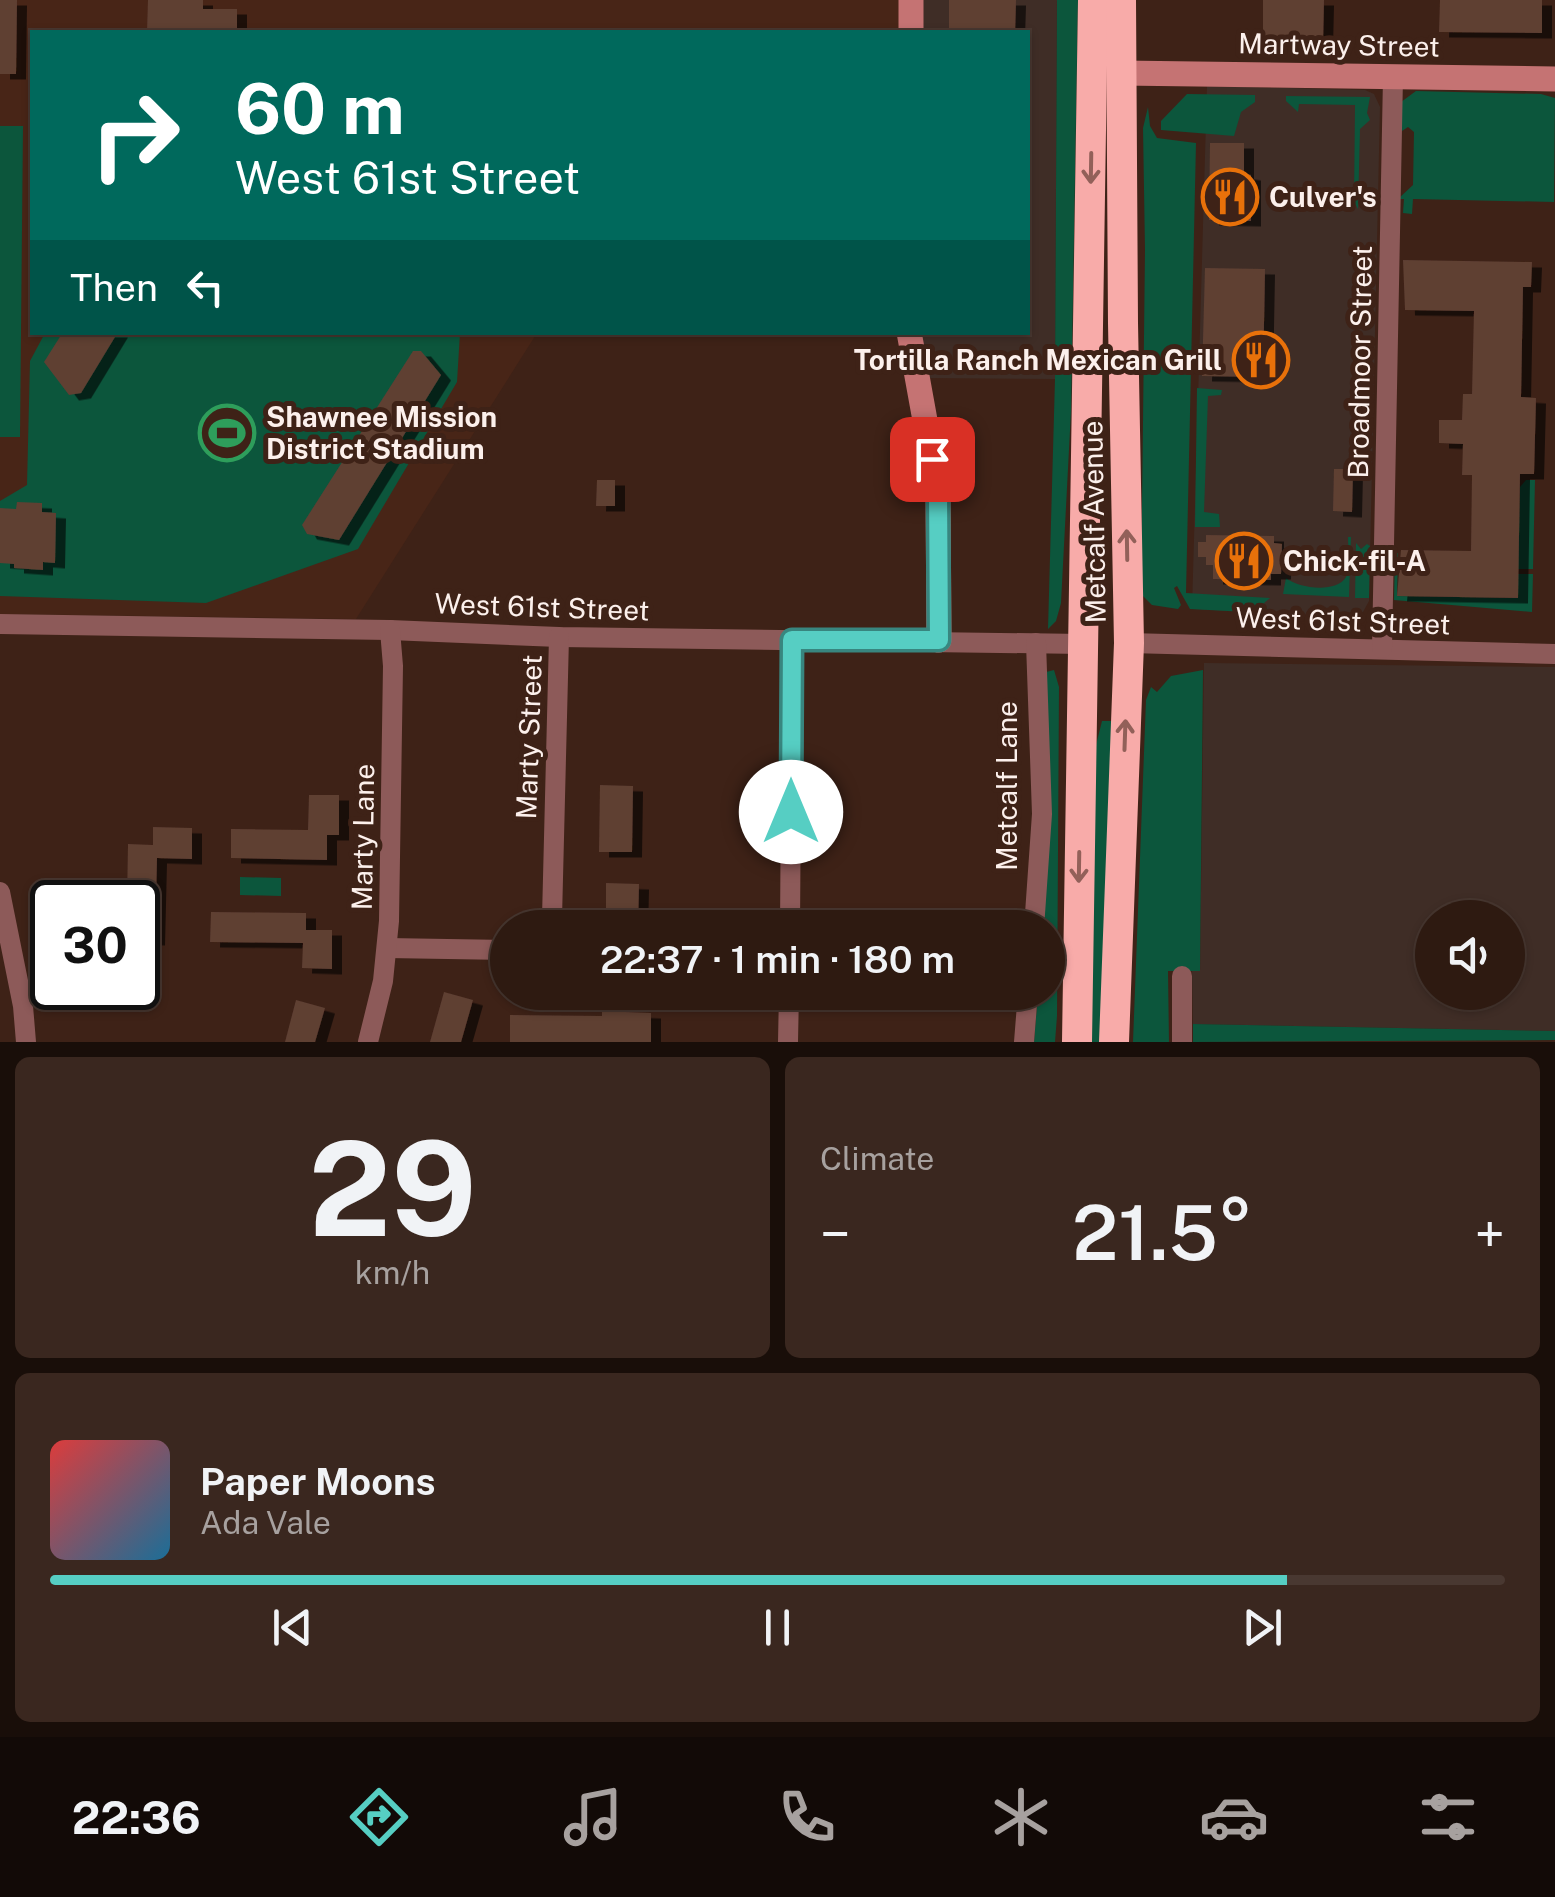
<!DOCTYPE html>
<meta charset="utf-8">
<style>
:root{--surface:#2e1a11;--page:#3a271f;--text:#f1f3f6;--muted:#a7a19f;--line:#493831;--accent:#56cec3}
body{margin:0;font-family:"Public Sans",sans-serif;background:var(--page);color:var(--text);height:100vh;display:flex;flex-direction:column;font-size:38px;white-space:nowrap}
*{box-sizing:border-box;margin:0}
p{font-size:32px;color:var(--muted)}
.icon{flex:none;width:55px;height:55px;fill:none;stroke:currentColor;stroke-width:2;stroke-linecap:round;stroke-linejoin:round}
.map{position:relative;height:1042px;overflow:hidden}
.sheet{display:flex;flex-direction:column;gap:15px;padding:15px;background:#190e09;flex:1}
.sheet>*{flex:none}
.banner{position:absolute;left:30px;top:30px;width:1000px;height:305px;border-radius:0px;box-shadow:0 2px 8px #0004,0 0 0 2px var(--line);background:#00695c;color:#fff;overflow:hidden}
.tools{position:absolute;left:1415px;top:900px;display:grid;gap:20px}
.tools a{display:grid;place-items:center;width:110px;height:110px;border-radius:50%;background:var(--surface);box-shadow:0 2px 8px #0004,0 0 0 2px var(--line);font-size:50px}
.speed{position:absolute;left:30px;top:880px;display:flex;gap:20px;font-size:50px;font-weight:700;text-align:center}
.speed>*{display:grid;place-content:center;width:130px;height:130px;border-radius:50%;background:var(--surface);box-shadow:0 2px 8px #0004,0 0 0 2px var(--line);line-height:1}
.speed .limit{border:5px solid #111;border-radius:15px;background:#fff;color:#111}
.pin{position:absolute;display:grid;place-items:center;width:85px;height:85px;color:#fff;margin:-42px;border-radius:20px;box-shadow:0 5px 15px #0006}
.me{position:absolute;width:110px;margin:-55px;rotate:0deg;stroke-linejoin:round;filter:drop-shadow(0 0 8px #0008)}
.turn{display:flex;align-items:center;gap:35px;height:210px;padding:0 40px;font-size:45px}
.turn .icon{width:130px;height:130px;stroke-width:2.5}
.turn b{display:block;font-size:70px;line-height:85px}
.then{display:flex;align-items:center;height:95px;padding:0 40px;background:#0003;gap:20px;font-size:38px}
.big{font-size:75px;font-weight:600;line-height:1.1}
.sheet .tile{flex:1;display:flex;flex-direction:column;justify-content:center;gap:15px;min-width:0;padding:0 35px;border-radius:15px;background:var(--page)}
.sheet .dial{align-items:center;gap:0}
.dial b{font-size:130px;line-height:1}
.song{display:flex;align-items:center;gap:30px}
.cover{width:120px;height:120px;border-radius:15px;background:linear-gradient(135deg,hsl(0 70% 55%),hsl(200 70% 35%))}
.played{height:10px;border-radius:5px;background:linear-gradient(90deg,var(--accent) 85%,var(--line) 85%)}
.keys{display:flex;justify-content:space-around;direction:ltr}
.heat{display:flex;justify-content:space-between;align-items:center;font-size:55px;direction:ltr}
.sheet .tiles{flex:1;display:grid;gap:15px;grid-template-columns:1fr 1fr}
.tile:last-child{grid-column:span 2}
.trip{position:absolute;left:490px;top:910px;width:575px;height:100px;border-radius:50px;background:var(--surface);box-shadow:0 2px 8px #0004,0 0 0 2px var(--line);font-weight:600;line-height:100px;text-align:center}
.menu{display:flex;height:160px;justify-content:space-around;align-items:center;background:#120a07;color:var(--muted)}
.menu .icon{width:70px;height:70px}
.menu .on{color:var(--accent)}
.menu b{font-size:45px;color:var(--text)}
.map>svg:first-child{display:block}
.commercial{fill:#3f2d26;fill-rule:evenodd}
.built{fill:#482517}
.green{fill:#0c563c}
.building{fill:#5e3f33;filter:url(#shadow)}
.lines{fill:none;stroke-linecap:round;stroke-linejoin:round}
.street{stroke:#8d5a59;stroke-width:20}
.secondary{stroke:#c57373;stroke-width:25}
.highway{stroke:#f8aba9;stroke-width:30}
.oneway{stroke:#926059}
.route-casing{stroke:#38867f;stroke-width:25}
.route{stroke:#56cec3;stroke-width:18}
.labels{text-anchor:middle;stroke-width:10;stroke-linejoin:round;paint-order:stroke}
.street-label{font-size:28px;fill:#fcf0ec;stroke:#3e2217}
.poi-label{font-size:28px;font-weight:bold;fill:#fcf0ec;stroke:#3e2217;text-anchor:start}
</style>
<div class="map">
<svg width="1555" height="1042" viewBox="0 0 1555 1042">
<defs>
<filter id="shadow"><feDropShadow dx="10" dy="5.5" stdDeviation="0" flood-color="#0009"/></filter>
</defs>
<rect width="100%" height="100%" fill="#3e2217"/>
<!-- commercial -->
<g class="commercial">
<polygon points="918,0 1057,0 1055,379 924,378 916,333 1028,332 1028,32 918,32"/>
<polygon points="1207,86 1365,90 1374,94 1380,107 1369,601 1363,612 1353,617 1192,609"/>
<path d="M 1204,663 L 1555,667 L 1555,1031 L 1193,1024 L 1192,971 L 1200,970 ZM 1432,918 L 1508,918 L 1508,992 L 1432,992 Z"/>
</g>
<!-- built -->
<polygon class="built" points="0,0 900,0 900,32 32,32 32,332 537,333 356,619 0,614"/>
<!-- green -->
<g class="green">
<polygon points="1057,0 1078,0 1071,411 1061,603 1056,621 1048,629 1055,379"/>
<polygon points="1416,91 1541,94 1555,98 1554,202 1413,199 1412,214 1403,213 1404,199 1398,199 1413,185 1414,132 1408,127 1402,131 1401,102"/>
<polygon points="1187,94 1255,95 1255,102 1241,112 1234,136 1161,130 1161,121"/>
<polygon points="1286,96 1370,97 1367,113 1370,120 1360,129 1358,209 1354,202 1355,105 1299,104 1298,112 1286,101"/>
<polygon points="1148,107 1150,126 1157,138 1196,143 1186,593 1270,598 1264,603 1268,610 1265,613 1190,609 1177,586 1174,588 1181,605 1178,609 1152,605 1141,594 1145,250 1143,128"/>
<polygon points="0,126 23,126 20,437 0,437"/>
<polygon points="45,333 460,333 457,382 358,549 206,603 0,596 0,501 27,485 30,361"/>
<polygon points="1197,388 1222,390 1221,395 1208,396 1204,512 1219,514 1220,527 1195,527"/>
<polygon points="1526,480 1535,480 1533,569 1518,569 1520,487"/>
<path d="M 1348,537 L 1351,537 L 1349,597 L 1283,594 L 1286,578 C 1298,588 1336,594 1346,577 C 1351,567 1348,548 1348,537 Z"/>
<polygon points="1356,543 1361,549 1367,544 1370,546 1369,598 1355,598"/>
<polygon points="1395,553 1398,553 1397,596 1517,598 1518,574 1533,574 1532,612 1394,600"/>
<polygon points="1054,670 1059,687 1057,1016 1055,1042 1034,1042 1038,993 1048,992 1048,928 1043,927 1046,672"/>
<polygon points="1203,670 1200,971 1168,971 1169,1042 1133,1042 1146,700 1151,687 1157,692 1171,676"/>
<polygon points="1102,721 1112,721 1102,1042 1089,1042 1095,749"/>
<polygon points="240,877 281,878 281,896 240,895"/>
<polygon points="1193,1024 1555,1031 1555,1040 1193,1042"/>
</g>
<!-- building -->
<g class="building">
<polygon points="0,0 17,0 16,74 0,74"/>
<polygon points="148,0 203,0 203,9 237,9 237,32 147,32"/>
<polygon points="949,0 1016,0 1015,32 949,32"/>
<polygon points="1263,0 1324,0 1323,43 1263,42"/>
<polygon points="1440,0 1542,0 1542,33 1439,32"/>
<polygon points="1210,143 1244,143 1244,174 1251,175 1251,221 1209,220"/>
<polygon points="1403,260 1532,262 1531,287 1523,287 1521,397 1536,398 1534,474 1520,474 1518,598 1397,596 1401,550 1471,551 1472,475 1462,475 1463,444 1439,443 1439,420 1462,420 1463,394 1472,394 1474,311 1405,310"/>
<polygon points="1205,268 1265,269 1263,377 1202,376"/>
<polygon points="63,332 118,332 81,393 69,395 44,362"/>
<polygon points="413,351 421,351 441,375 339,540 307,534 302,525"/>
<polygon points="1334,469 1353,469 1352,512 1333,511"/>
<polygon points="597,480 615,480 615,506 596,506"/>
<polygon points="17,502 42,503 42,512 56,513 55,563 43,562 43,570 14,568 14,564 0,563 0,508 16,509"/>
<polygon points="1206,535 1274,536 1274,543 1282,544 1281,574 1271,574 1271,580 1213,579 1213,565 1206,565 1206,557 1198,557 1198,542 1206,542"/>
<polygon points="600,785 633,786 632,852 599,852"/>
<polygon points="309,795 339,795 339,835 327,835 327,860 231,858 231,829 308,830"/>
<polygon points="153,827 192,828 192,859 157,858 155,940 138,939 138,902 127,902 128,844 153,845"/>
<polygon points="606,883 639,884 638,928 606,928"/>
<polygon points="211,912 306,913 306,930 332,930 332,969 302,968 303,943 210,942"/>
<polygon points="444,992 473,1000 461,1042 430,1042"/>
<polygon points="296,1000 325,1008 315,1042 285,1042"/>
<polygon points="602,1011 651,1013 651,1042 510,1042 510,1015 602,1016"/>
</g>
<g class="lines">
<!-- street -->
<g class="street">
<polyline points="0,624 390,630 559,637 1083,644"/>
<polyline points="1129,643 1555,654"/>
<polyline points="1382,648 1393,77"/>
<polyline points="0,892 23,1006 26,1042"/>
<polyline points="548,928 552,918 559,637"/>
<polyline points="790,928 792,640"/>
<polyline points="1034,928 1042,814 1036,643"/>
<polyline points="387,948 508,950"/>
<polyline points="368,1042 383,981 389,921 393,666 390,630"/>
<polyline points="788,1042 789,992"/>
<polyline points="1024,1042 1028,992"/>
<polyline points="1182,1042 1182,976"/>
</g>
<!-- secondary -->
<g class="secondary">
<polyline points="911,32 911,0"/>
<polyline points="1121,73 1555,79"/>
<polyline points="909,332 938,492 939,640"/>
</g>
<!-- highway -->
<g class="highway">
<polyline points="1077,1042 1093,0"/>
<polyline points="1114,1042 1129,643 1123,323 1121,0"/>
</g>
</g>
<!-- one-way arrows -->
<defs><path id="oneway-shaft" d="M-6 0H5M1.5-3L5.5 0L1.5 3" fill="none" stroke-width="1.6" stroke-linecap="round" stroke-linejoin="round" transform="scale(2.5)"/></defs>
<g class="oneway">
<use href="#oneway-shaft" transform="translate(1091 168) rotate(91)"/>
<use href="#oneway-shaft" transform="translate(1127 545) rotate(-91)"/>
<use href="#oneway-shaft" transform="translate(1125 735) rotate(-88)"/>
<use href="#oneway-shaft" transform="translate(1079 867) rotate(91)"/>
</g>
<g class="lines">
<!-- route casing -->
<g class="route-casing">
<polyline id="route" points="791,812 792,640 939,640 938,492 932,459"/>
</g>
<!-- route -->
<use href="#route" class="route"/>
</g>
<!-- icons -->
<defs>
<g id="restaurant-ring" transform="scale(2.875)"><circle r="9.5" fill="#3e2217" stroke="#e8710a" stroke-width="1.5"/><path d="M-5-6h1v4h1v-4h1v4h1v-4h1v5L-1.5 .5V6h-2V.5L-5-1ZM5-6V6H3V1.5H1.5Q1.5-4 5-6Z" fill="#e8710a"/></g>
<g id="stadium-ring" transform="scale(2.875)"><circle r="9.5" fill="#3e2217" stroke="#2e9e5b" stroke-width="1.5"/><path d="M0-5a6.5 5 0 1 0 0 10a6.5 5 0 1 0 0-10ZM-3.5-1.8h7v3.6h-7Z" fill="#2e9e5b"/></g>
</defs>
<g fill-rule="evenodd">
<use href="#restaurant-ring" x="1230" y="197"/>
<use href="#restaurant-ring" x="1261" y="360"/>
<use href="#stadium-ring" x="227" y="433"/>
<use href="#restaurant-ring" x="1244" y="561"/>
</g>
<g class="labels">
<!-- street labels -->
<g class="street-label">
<text transform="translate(1339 45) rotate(1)" y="10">Martway Street</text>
<text transform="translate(1360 362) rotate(-89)" y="10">Broadmoor Street</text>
<text transform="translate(1094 522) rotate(-91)" y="10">Metcalf Avenue</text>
<text transform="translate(542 607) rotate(2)" y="10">West 61st Street</text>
<text transform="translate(1343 621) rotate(2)" y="10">West 61st Street</text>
<text transform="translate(529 737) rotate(-88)" y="10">Marty Street</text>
<text transform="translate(1007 786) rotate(-90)" y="10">Metcalf Lane</text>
<text transform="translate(363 837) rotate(-89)" y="10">Marty Lane</text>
</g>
<!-- poi labels -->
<g class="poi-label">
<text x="1269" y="207">Culver's</text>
<text x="1222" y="370" text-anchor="end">Tortilla Ranch Mexican Grill</text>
<text x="266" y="427">Shawnee Mission<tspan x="266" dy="32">District Stadium</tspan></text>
<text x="1283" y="571">Chick-fil-A</text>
</g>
</g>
</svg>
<div class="tools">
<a><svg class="icon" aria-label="sound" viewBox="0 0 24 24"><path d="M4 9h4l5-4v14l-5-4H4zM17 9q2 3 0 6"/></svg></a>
</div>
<div class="speed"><div class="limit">30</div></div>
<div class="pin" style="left:932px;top:459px;background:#d93025"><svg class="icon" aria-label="arrive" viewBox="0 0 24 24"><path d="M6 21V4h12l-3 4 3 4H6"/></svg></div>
<svg class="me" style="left:791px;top:812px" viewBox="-20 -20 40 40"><circle r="19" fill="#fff"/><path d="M0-13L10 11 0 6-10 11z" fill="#56cec3"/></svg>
<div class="trip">22:37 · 1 min · 180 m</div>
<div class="banner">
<div class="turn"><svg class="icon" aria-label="right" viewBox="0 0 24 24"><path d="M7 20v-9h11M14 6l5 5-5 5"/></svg><div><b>60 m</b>West 61st Street</div></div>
<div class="then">Then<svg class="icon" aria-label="left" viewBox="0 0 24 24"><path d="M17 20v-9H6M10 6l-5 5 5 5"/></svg></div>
</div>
</div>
<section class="sheet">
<div class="tiles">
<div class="tile dial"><b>29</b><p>km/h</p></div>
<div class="tile"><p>Climate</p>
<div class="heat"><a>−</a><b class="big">21.5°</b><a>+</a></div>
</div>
<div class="tile">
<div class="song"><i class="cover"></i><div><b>Paper Moons</b><p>Ada Vale</p></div></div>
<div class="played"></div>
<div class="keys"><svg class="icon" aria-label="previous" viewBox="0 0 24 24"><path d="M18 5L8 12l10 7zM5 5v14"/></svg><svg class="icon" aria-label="pause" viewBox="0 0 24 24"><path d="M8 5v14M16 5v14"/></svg><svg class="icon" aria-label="next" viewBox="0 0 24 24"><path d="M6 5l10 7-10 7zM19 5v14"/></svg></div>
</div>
</div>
</section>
<nav class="menu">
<b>22:36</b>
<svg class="icon on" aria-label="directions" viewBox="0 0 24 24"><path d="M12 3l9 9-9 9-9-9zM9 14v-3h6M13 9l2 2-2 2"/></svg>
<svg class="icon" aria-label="music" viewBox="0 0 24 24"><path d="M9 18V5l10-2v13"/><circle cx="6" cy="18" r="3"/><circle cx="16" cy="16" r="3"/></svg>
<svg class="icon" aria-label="phone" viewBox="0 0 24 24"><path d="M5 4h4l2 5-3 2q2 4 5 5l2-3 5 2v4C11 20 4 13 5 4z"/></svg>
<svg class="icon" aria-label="climate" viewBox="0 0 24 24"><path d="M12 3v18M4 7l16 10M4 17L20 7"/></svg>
<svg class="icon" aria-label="car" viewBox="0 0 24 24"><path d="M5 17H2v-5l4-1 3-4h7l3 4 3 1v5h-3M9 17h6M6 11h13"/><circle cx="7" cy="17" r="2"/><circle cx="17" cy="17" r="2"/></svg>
<svg class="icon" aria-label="filters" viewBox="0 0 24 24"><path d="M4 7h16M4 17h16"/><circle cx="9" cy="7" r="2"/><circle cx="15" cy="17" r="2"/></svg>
</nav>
